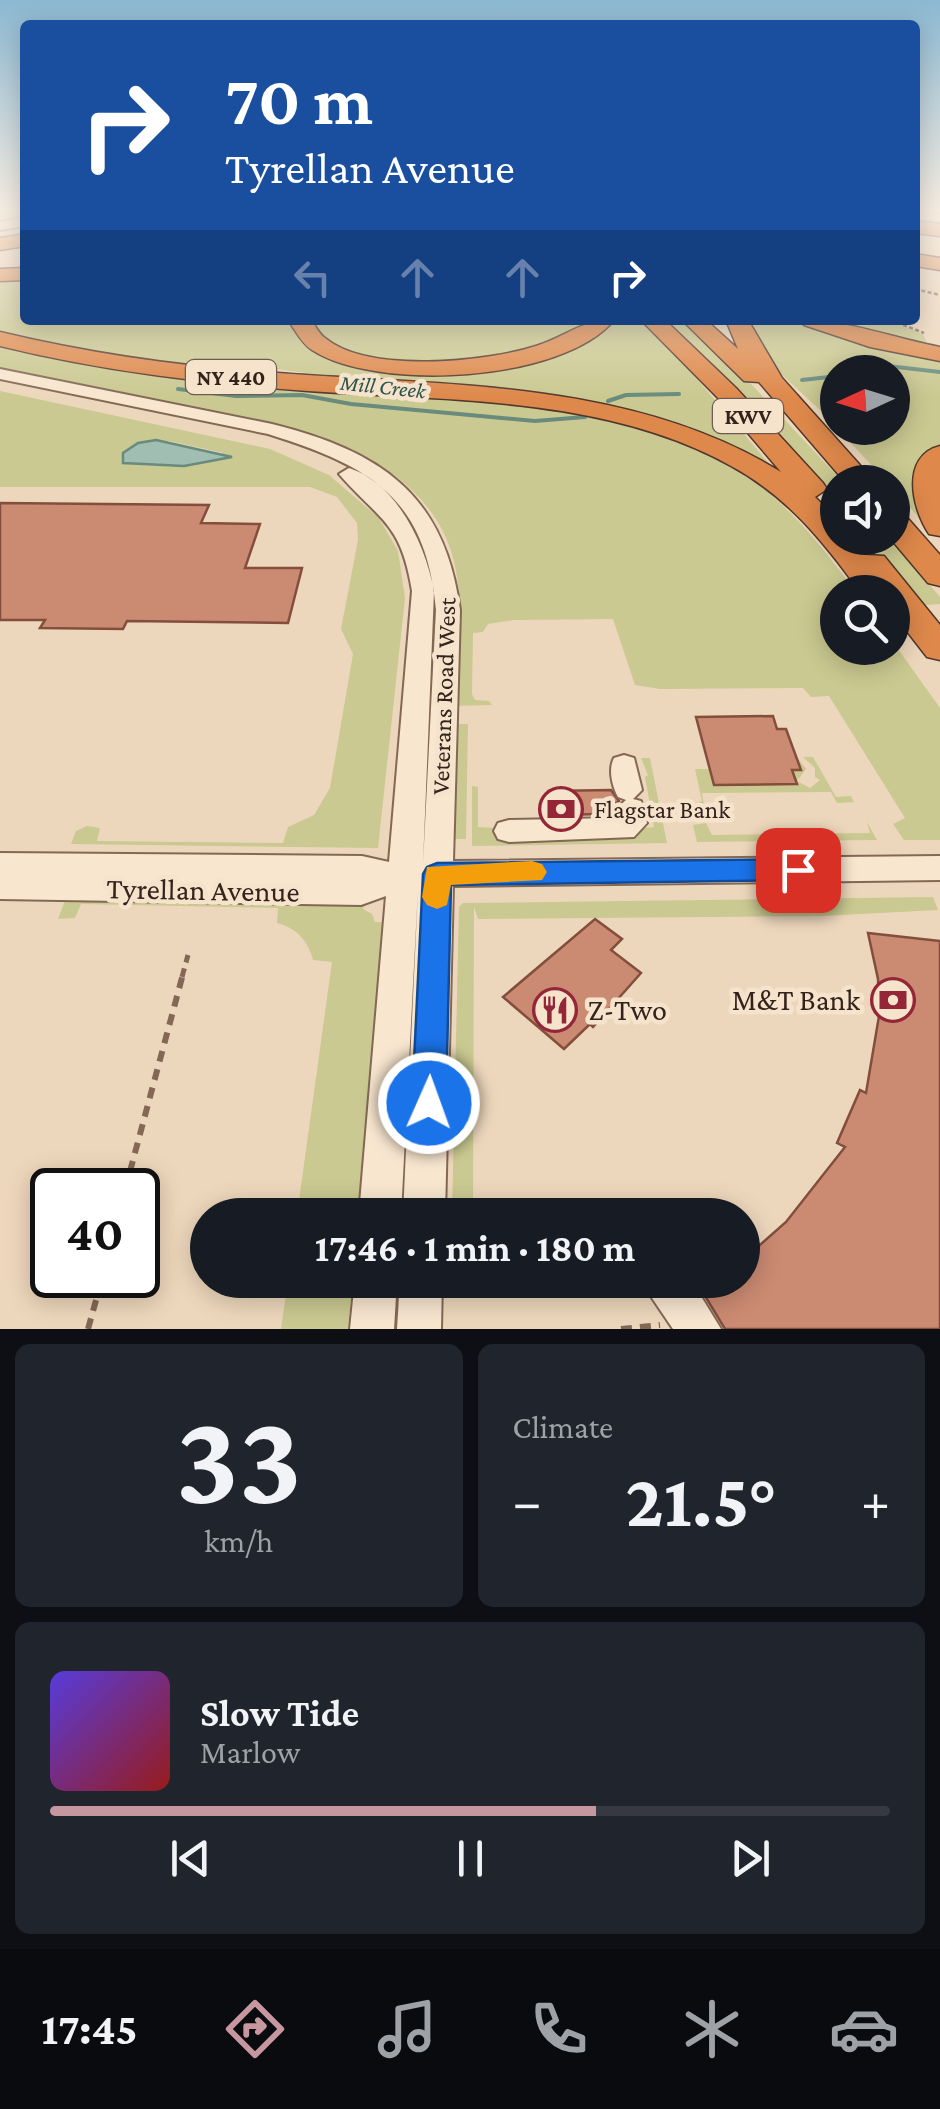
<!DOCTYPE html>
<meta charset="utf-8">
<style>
:root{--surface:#171b24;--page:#20242c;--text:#f1f3f6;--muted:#9ea1a6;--line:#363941;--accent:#c797a0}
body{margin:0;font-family:"Crimson Pro",serif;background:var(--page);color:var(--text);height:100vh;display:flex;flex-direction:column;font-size:38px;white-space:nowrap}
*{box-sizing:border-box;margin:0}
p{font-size:32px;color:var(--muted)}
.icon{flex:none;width:55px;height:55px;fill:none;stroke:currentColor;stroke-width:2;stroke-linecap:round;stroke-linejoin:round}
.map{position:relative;height:1329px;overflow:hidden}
.details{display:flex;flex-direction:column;gap:15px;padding:15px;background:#0d0f14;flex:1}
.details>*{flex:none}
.top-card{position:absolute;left:20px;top:20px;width:900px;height:305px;border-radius:10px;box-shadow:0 5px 25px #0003;background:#1a4fa0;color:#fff;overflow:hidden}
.needle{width:65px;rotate:266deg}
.fabs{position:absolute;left:820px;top:355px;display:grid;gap:20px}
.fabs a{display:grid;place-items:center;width:90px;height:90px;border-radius:50%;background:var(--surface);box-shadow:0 5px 25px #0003;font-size:50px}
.speed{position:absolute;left:30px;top:1168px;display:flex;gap:20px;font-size:50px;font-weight:700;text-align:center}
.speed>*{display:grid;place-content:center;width:130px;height:130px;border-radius:50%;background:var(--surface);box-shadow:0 5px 25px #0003;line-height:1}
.speed .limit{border:5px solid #111;border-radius:15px;background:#fff;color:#111}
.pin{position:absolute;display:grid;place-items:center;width:85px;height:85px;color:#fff;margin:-42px;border-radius:20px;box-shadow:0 5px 15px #0006}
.me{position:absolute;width:110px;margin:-55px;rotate:2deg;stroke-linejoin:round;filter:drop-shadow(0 0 8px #0008)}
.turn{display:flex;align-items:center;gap:35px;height:210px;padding:0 40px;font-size:45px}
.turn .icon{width:130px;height:130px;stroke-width:2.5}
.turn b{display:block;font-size:70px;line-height:85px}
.lanes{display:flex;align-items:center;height:95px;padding:0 40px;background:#0003;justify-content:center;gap:50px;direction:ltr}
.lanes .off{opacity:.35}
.big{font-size:75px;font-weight:700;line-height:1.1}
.details .widget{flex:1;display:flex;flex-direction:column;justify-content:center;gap:15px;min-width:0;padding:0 35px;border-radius:15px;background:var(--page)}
.details .dial{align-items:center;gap:0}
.dial b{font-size:130px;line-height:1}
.song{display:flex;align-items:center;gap:30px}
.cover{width:120px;height:120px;border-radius:15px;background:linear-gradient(135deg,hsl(250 70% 55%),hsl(0 70% 35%))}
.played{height:10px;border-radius:5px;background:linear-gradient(90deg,var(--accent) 65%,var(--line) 65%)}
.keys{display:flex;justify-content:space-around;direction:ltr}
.heat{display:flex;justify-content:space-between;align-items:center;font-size:55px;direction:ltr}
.details .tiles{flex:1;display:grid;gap:15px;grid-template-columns:1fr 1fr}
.widget:last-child{grid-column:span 2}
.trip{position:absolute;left:190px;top:1198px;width:570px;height:100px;border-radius:50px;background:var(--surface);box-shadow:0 5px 25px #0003;font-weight:700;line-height:100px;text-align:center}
.dock{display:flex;height:160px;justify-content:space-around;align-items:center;background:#090b0e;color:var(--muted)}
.dock .icon{width:70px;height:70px}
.dock .selected{color:var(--accent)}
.dock b{font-size:45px;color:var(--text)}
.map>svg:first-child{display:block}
.green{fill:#cac991;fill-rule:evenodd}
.water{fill:#a0beb1;stroke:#688b7d;stroke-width:2.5}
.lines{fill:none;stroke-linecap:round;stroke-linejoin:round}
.stream{stroke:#688b7d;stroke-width:4}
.building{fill:#cb8a72;stroke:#834e3c;stroke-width:2.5}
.minor-casing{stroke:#846856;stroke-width:4}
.highway-casing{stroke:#51372b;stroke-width:3}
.path-far2{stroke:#846856;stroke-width:2.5;stroke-dasharray:4 2.5;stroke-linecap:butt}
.path-far1{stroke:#846856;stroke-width:5;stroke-dasharray:9 6;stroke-linecap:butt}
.path{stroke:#846856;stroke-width:6;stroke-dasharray:11 8;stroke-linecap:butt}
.minor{fill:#f8e6cf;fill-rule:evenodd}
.highway{fill:#de884b;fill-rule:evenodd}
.route{fill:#1a73e8;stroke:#114b97;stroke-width:2.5}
.slow{fill:#f59e0b}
.labels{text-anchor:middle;stroke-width:9;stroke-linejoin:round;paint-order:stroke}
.shield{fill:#f5e3cc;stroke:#6d5d50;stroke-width:2.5}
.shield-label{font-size:22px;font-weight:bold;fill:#33231b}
.far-water-label{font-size:22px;font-style:italic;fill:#2a534b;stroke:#f5e3cc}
.street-label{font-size:25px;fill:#33231b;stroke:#f5e3cc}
.poi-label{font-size:25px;fill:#33231b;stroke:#f5e3cc;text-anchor:start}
.near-street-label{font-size:30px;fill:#33231b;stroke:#f5e3cc}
.near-poi-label{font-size:30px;fill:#33231b;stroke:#f5e3cc;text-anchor:end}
</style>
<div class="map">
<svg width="940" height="1329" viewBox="0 0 940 1329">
<rect width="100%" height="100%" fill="#edd7bc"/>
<!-- green -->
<g class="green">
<polygon points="25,278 25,320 295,320 324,350 457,370 607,325 610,320 639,320 692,373 776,472 677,426 234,363 222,369 98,355 0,332 0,279"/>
<path d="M 308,320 L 595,320 C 550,362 379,380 328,343 C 320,338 314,327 308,320 Z"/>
<polygon points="660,320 685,320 740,372 843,482 838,482 837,511 781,444"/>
<path d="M 756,320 L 807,320 L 846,335 L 940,356 L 940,444 L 911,477 L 918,481 L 926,526 L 893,488 L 892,482 L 887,482 L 823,413 L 777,370 L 751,328 ZM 838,372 L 892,372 L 892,428 L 838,428 Z"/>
<polygon points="819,320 889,320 923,334 928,345 838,328"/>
<path d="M 0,342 L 60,357 C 171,368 282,379 392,390 C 499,401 612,405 710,453 C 773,485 815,537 856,592 L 838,592 L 838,648 L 892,648 L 893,642 L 940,708 L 940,840 L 904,840 L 893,824 L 905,818 L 829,696 L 811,697 L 803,688 L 660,689 L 635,685 L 613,619 L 514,620 L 488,624 L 483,632 L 473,633 L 472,694 L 475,700 L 489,701 L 492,705 L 455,706 C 458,653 468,591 447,540 C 404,440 271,426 179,407 C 119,395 60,382 0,370 Z"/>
<path d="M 0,391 L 270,449 L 329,475 L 379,518 L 398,551 L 405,598 L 378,848 L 71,844 L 76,831 L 87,826 L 100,828 L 97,841 L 283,843 L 288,827 L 314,815 L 330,788 L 353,654 L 341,629 L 358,540 L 357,523 L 337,497 L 310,487 L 0,487 ZM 169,441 L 224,453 L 184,466 L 131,465 L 138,443 Z"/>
<polygon points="860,538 890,538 940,597 940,604 917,606"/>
<polygon points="455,724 468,724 466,839 452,839"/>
<polygon points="797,757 806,769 797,781 810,788 820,780 815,777 815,768 803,757 813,757 836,797 851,796 854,802 837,803 831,792 710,793 702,793 704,805 689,804 702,801 695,769 710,769 715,785 796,784 792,770 801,769"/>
<polygon points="641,758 650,758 667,843 472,846 472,786 478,787 478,827 495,828 496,837 634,835 643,828 654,827 645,777 648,775"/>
<polygon points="867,822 877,840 697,842 693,825 706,823 712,835 870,833"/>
<polygon points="933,897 938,910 822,916 478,919 474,907 473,1215 452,1215 459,907 463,903"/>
<path d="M 66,898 L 335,901 L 365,904 L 363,909 L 372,914 L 375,922 L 383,922 L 359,1215 L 297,1215 L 332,962 L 313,960 C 308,941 297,928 277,923 L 278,908 L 81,904 L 75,918 L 58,919 Z"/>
<polygon points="288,1280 353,1280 348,1329 281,1329"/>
</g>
<!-- water -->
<polygon class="water" points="156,440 232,457 184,466 123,463 123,453 138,443"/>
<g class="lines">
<!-- stream -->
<g class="stream">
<polyline points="855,372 888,366 940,372"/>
<polyline points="802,380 838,376"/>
<polyline points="178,389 236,396 302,395 351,404 535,421 585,417"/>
<polyline points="608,401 626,395 679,394"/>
</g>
</g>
<!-- building -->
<g class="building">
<polygon points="0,503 209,505 201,523 260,524 245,568 302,568 288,623 127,621 123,629 40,628 45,620 0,620"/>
<polygon points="773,716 777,729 786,729 801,770 792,770 797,784 714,785 696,717"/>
<polygon points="549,791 611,790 619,801 607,809 608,814 552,815"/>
<polygon points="595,919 622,939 611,950 641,973 593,1027 590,1024 564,1049 503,997"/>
<polygon points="868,933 940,941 940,1329 725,1329 699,1286 707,1280 742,1280 742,1255 752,1252 786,1222 845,1147 837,1143 860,1090 866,1093 879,1016 878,979"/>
</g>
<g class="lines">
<!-- minor casing -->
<g class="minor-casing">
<g id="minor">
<polygon points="915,213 940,214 940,222 915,219"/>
<polygon points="25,218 25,226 0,230 0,222"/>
<path d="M 0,369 L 272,424 C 380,451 445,494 460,610 L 453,861 L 940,856 L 940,880 L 453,886 L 445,1215 L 403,1215 L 418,889 L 401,1215 L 359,1215 L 386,896 L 361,905 L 0,899 L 0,853 L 362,856 L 389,862 L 412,591 C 401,522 380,521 339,474 L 349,468 C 397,483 426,546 434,591 L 423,864 L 436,610 C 426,497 370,466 268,434 L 0,379 Z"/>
<path d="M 624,755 L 634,758 L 642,790 L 633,799 L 641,801 L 647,823 L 634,837 L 509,842 L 498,839 L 494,831 L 498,823 L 509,820 L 617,818 L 616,809 L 626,800 L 618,797 C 612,786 608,769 614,758 Z"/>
<polygon points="355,1280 397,1280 394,1329 350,1329"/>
<polygon points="400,1280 442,1280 441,1329 397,1329"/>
<polygon points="647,1280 691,1280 721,1329 673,1329 652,1298"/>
</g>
</g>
<!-- highway casing -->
<g class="highway-casing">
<g id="highway">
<polygon points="915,221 940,224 940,236 915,233"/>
<polygon points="25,234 25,246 0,250 0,238"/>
<polygon points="915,254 940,258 940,270 915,266"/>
<polygon points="25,268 25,280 0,281 0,269"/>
<path d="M 288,320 L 311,320 C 315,325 319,334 325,338 C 368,374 486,362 536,346 C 567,336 581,320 614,320 C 563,382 377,392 312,350 C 302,344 295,330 288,320 Z"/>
<path d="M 641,320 L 665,320 L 736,388 L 823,483 L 827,489 L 815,497 L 838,520 L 838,538 L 852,538 L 866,555 L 884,556 L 940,625 L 940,660 L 927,657 L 892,612 L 892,592 L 860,592 C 824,542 787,496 731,466 C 606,396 447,401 308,391 C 203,383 102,371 0,346 L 0,332 C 92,354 184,367 278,373 C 447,386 632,380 781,472 L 718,398 Z"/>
<polygon points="682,320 706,320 738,349 726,320 748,320 782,378 875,482 845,482 759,382 744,381"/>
<path d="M 801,320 C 848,320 893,338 940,347 L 940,361 L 870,347 L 804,325 Z"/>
<path d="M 940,446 L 940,536 L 929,534 C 912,509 900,456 940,446 Z"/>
<polygon points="892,511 903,513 940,555 940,586 928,583 890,538"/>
</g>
</g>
<!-- path-far2 -->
<g class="path-far2">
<polyline points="915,289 940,295"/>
<polyline points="891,320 924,333"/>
</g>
<!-- path-far1 -->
<polyline class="path-far1" points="182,977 188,955"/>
<!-- path -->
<g class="path">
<polyline points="125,1190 183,974"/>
<polyline points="88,1329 103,1275"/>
<polyline points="621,1329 660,1325"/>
</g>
<!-- minor -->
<use href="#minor" class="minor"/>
<!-- highway -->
<use href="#highway" class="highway"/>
</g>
<!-- sky -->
<linearGradient id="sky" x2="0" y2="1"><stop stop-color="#8bb8d2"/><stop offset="0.53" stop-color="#f7ede1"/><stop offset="1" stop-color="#f7ede1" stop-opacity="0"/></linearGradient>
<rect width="940" height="399" fill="url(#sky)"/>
<!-- route -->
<polygon class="route" points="798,859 808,862 812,870 808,877 798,880 451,885 446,1103 441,1115 429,1120 417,1115 412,1103 423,874 427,867 437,863"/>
<!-- slow -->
<polygon class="slow" points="532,861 542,864 547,872 542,880 451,885 447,905 437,909 427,905 422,897 427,867"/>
<!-- icons -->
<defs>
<g id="bank-ring" transform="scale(2.25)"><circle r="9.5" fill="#f5e3cc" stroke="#932737" stroke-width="1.5"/><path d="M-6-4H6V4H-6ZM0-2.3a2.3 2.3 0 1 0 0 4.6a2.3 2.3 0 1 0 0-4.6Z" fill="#932737"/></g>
<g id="restaurant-ring" transform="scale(2.25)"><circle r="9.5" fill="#f5e3cc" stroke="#932737" stroke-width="1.5"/><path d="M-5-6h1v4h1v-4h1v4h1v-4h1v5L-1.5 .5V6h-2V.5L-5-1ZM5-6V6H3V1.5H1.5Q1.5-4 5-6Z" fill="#932737"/></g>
</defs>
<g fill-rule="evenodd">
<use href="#bank-ring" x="561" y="809"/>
<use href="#bank-ring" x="893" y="1000"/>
<use href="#restaurant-ring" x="555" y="1010"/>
</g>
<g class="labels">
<!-- shield labels -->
<g class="shield">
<rect x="186" y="360" width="90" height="34" rx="8"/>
<rect x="713" y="399" width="70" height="34" rx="8"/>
</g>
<g class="shield-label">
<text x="231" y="385">NY 440</text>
<text x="748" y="424">KWV</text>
</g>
<!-- far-water labels -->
<g class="far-water-label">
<text transform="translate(383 386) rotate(6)" y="8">Mill Creek</text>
</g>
<!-- street labels -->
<g class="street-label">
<text transform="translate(443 696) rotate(-88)" y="9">Veterans Road West</text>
</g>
<!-- poi labels -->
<g class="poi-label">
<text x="594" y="818">Flagstar Bank</text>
</g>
<!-- near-street labels -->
<g class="near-street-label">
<text transform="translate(203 890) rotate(1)" y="10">Tyrellan Avenue</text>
</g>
<!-- near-poi labels -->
<g class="near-poi-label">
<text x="860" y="1010">M&amp;T Bank</text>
<text x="588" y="1020" text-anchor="start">Z-Two</text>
</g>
</g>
</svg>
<div class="fabs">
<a><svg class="needle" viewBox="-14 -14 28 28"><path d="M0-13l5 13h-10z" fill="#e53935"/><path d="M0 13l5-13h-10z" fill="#9ea1a6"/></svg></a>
<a><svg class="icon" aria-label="sound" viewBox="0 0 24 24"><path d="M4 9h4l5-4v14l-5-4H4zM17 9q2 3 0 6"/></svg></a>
<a><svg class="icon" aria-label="search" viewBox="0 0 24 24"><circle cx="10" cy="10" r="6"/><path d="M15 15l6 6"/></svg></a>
</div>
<div class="speed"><div class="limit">40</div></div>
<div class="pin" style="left:798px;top:870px;background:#d93025"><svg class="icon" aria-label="arrive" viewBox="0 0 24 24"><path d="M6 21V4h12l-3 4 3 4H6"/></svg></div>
<svg class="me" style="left:429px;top:1103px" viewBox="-20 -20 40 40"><circle r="17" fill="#1a73e8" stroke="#fff" stroke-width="3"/><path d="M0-11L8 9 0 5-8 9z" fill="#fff"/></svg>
<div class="trip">17:46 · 1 min · 180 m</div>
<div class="top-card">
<div class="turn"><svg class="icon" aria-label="right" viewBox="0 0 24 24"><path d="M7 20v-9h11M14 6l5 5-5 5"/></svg><div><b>70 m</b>Tyrellan Avenue</div></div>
<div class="lanes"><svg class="icon off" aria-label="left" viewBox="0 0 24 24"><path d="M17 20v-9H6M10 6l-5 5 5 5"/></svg><svg class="icon off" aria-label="ahead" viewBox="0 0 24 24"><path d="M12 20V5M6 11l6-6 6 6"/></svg><svg class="icon off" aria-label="ahead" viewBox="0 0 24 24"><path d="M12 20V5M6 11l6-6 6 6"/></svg><svg class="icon" aria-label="right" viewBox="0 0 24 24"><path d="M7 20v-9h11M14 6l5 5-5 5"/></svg></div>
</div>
</div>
<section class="details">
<div class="tiles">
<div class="widget dial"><b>33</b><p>km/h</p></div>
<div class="widget"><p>Climate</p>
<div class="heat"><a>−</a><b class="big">21.5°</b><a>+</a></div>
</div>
<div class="widget">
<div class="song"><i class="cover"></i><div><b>Slow Tide</b><p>Marlow</p></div></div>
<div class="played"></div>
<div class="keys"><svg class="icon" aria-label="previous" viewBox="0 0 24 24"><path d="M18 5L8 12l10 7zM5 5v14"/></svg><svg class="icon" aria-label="pause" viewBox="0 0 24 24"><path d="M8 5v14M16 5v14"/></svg><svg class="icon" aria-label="next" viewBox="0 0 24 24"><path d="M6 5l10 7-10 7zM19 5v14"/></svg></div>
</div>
</div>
</section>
<nav class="dock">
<b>17:45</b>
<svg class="icon selected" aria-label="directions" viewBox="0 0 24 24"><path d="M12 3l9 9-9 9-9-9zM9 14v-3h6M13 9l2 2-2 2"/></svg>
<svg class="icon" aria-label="music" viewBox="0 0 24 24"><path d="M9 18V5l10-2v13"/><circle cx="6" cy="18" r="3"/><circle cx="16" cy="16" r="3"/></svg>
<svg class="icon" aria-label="phone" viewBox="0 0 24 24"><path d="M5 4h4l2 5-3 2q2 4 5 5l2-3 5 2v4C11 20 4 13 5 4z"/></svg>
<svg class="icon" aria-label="climate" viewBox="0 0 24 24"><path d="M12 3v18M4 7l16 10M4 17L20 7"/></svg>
<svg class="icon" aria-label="car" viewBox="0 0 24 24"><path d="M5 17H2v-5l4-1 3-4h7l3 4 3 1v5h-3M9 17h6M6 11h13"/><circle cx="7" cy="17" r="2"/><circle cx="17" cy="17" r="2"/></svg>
</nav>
